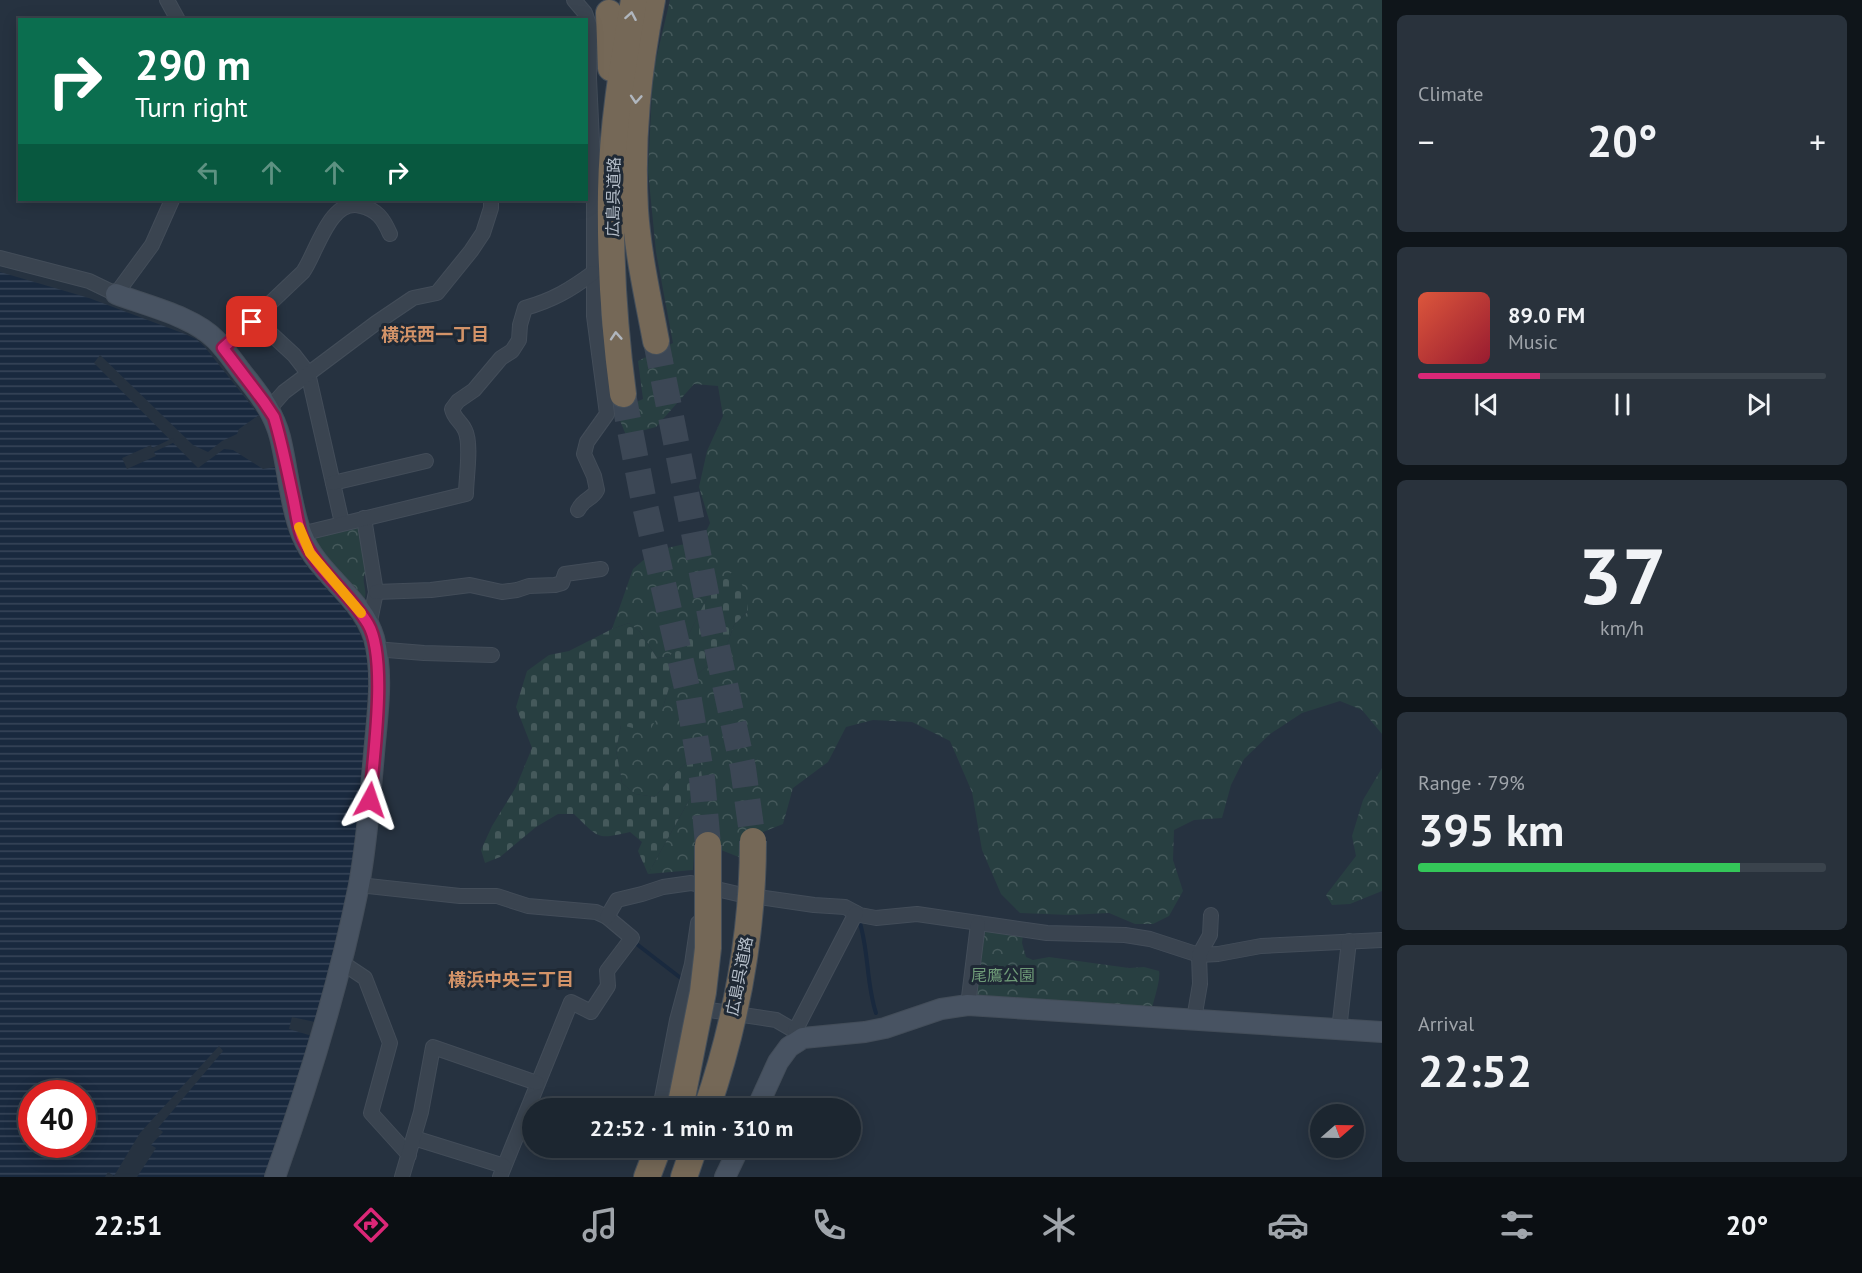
<!DOCTYPE html>
<meta charset="utf-8">
<style>
:root{--surface:#1c2630;--page:#29323c;--text:#f1f3f6;--muted:#a0a5ab;--line:#3a434c;--accent:#db2777}
body{margin:0;font-family:"PT Sans","Noto Sans JP",sans-serif;background:var(--page);color:var(--text);height:100vh;display:flex;flex-direction:column;font-size:22px;white-space:nowrap}
*{box-sizing:border-box;margin:0}
p{font-size:20px;color:var(--muted)}
.icon{flex:none;width:33px;height:33px;fill:none;stroke:currentColor;stroke-width:2;stroke-linecap:round;stroke-linejoin:round}
.map{position:relative;flex:1;overflow:hidden}
.side{display:flex;flex-direction:column;gap:15px;padding:15px;background:#0f151a;width:480px}
.side>*{flex:none}
.hud{position:absolute;left:18px;top:18px;width:570px;height:183px;border-radius:0px;box-shadow:0 3px 15px #0003,0 0 0 2px var(--line);background:#0b6e4f;color:#fff;overflow:hidden}
.needle{width:39px;rotate:70deg}
.buttons{position:absolute;left:1310px;top:1104px;display:grid;gap:12px}
.buttons a{display:grid;place-items:center;width:54px;height:54px;border-radius:50%;background:var(--surface);box-shadow:0 3px 15px #0003,0 0 0 2px var(--line);font-size:30px}
.speed{position:absolute;left:18px;top:1080px;display:flex;gap:12px;font-size:30px;font-weight:700;text-align:center}
.speed>*{display:grid;place-content:center;width:78px;height:78px;border-radius:50%;background:var(--surface);box-shadow:0 3px 15px #0003,0 0 0 2px var(--line);line-height:1}
.speed .limit{border:9px solid #d22;background:#fff;color:#111}
.pin{position:absolute;display:grid;place-items:center;width:51px;height:51px;color:#fff;margin:-26px;border-radius:12px;box-shadow:0 3px 9px #0006}
.me{position:absolute;width:66px;margin:-33px;rotate:5deg;stroke-linejoin:round;filter:drop-shadow(0 0 4px #0008)}
.turn{display:flex;align-items:center;gap:21px;height:126px;padding:0 18px;font-size:27px}
.turn .icon{width:78px;height:78px;stroke-width:2.5}
.turn b{display:block;font-size:42px;line-height:51px}
.lanes{display:flex;align-items:center;height:57px;padding:0 18px;background:#0003;justify-content:center;gap:30px;direction:ltr}
.lanes .off{opacity:.35}
.big{font-size:45px;font-weight:600;line-height:1.1}
.side .tile{flex:1;display:flex;flex-direction:column;justify-content:center;gap:9px;min-width:0;padding:0 21px;border-radius:9px;background:var(--page)}
.side .dial{align-items:center;gap:0}
.dial b{font-size:78px;line-height:1}
.song{display:flex;align-items:center;gap:18px}
.cover{width:72px;height:72px;border-radius:9px;background:linear-gradient(135deg,hsl(10 70% 55%),hsl(350 70% 35%))}
.played{height:6px;border-radius:3px;background:linear-gradient(90deg,var(--accent) 30%,var(--line) 30%)}
.keys{display:flex;justify-content:space-around;direction:ltr}
.heat{display:flex;justify-content:space-between;align-items:center;font-size:33px;direction:ltr}
.charge{height:9px;border-radius:4px;background:linear-gradient(90deg,#34c759 79%,var(--line) 0)}
.trip{position:absolute;left:522px;top:1098px;width:339px;height:60px;border-radius:30px;background:var(--surface);box-shadow:0 3px 15px #0003,0 0 0 2px var(--line);font-weight:600;line-height:60px;text-align:center}
.tabs{display:flex;height:96px;justify-content:space-around;align-items:center;background:#0b0f13;color:var(--muted)}
.tabs .icon{width:42px;height:42px}
.tabs .active{color:var(--accent)}
.tabs b{font-size:27px;color:var(--text)}
main{display:flex;flex:1;min-height:0}
.map>svg:first-child{display:block}
.forest{fill:url(#forest-crowns)}
.cemetery{fill:url(#cemetery-stones)}
.water{fill:url(#water-rules);fill-rule:evenodd}
.pier{fill:#263240}
.lines{fill:none;stroke-linecap:round;stroke-linejoin:round}
.stream{stroke:#19293e;stroke-width:4}
.highway-tunnel{stroke:#3c4755;stroke-width:26;stroke-dasharray:26 13;stroke-linecap:butt}
.street-casing{stroke:#434d59;stroke-width:16}
.secondary-casing{stroke:#434d59;stroke-width:22}
.highway-casing{stroke:#454f5a;stroke-width:28}
.street{stroke:#3a4450;stroke-width:14}
.secondary{stroke:#485362;stroke-width:20}
.highway{stroke:#756857;stroke-width:26}
.highway-bridge-casing{stroke:#454f5a;stroke-width:28;stroke-linecap:butt}
.highway-bridge{stroke:#756857;stroke-width:26}
.oneway{stroke:#b0b6be}
.route-casing{stroke:#8e194d;stroke-width:15}
.route{stroke:#db2777;stroke-width:10}
.slow{stroke:#f59e0b;stroke-width:10}
.labels{text-anchor:middle;stroke-width:6;stroke-linejoin:round;paint-order:stroke}
.street-label{font-size:16px;fill:#b6bfca;stroke:#1f2935}
.park-label{font-size:16px;fill:#6e9a77;stroke:#1f2935}
.neighbourhood-label{font-size:18px;font-weight:bold;fill:#d39368;stroke:#1f2935}
</style>
<main>
<div class="map">
<svg width="1382" height="1177" viewBox="0 0 1382 1177">
<defs>
<pattern id="forest-crowns" width="20" height="18" patternUnits="userSpaceOnUse" patternTransform="scale(1.5)"><rect width="20" height="18" fill="#283f41"/><path d="M2 6a3 3 0 1 1 6 0M12 15a3 3 0 1 1 6 0" fill="none" stroke="#45595b"/></pattern>
<pattern id="cemetery-stones" width="16" height="16" patternUnits="userSpaceOnUse" patternTransform="scale(1.5)"><rect width="16" height="16" fill="#283f41"/><path d="M2 7V4a2 2 0 0 1 4 0v3zM10 15v-3a2 2 0 0 1 4 0v3z" fill="#45595b"/></pattern>
<pattern id="water-rules" width="6" height="5" patternUnits="userSpaceOnUse" patternTransform="scale(1.5)"><rect width="6" height="5" fill="#19293e"/><path d="M0 2.5h6" fill="none" stroke="#384659"/></pattern>
</defs>
<rect width="100%" height="100%" fill="#263240"/>
<!-- forest -->
<g class="forest">
<polygon points="670,0 1382,0 1382,734 1362,710 1340,701 1302,713 1270,734 1244,759 1231,785 1222,818 1194,820 1174,830 1173,860 1183,891 1169,916 1153,924 1135,924 1109,913 1069,915 1020,913 1001,894 982,850 972,792 950,741 912,722 873,720 846,727 828,762 793,788 783,824 763,832 747,833 741,858 721,850 715,835 695,839 693,870 648,874 702,777 700,761 688,761 674,774 655,797 635,794 622,783 616,750 621,725 663,707 669,688 695,677 726,648 734,625 748,611 715,582 690,632 670,656 657,658 640,632 629,623 612,629 633,569 654,551 702,540 710,523 699,487 707,451 723,416 718,386 694,384 656,427 626,435 616,411 643,399 638,361 673,343 656,252 648,171 653,72"/>
<path d="M 360,521 L 371,573 L 364,575 C 362,585 369,593 363,602 L 308,545 L 314,533 Z"/>
<polygon points="1382,768 1382,891 1350,904 1332,905 1326,895 1356,856 1352,836 1363,800"/>
<path d="M 983,928 L 1023,934 L 1022,943 L 1026,957 L 1033,960 L 1049,957 L 1129,968 L 1144,967 L 1159,971 C 1161,980 1153,1002 1151,1012 L 972,1002 Z"/>
</g>
<!-- cemetery -->
<path class="cemetery" d="M 733,572 L 745,589 L 748,611 L 734,625 L 726,648 L 695,677 L 669,688 L 663,707 L 649,732 L 621,725 L 616,750 L 622,783 L 635,794 L 655,797 L 674,774 L 688,761 L 700,761 L 702,777 L 648,874 L 638,851 L 642,842 L 630,832 C 596,840 599,838 574,814 L 558,814 L 536,827 L 500,857 L 485,863 L 481,850 L 492,826 L 516,787 L 532,748 L 516,707 L 527,671 L 549,655 L 569,651 L 612,629 L 629,623 L 640,632 L 657,658 L 670,656 L 690,632 L 715,582 Z"/>
<!-- water -->
<path class="water" d="M 0,272 L 89,298 L 185,334 L 196,339 L 204,346 L 259,415 L 239,429 L 237,434 L 222,441 L 208,452 L 193,445 L 100,355 L 94,363 L 198,468 L 224,449 L 233,450 L 263,469 L 275,467 C 281,499 284,535 304,562 C 323,589 352,609 363,641 C 372,669 367,703 365,732 C 362,782 357,831 349,881 C 341,928 327,976 315,1022 L 292,1017 L 289,1029 L 312,1036 L 264,1177 L 137,1177 L 156,1148 L 151,1145 L 163,1132 L 158,1128 L 223,1051 L 219,1046 L 140,1133 L 114,1176 L 108,1172 L 105,1177 L 0,1177 ZM 32,1094 L 82,1094 L 82,1144 L 32,1144 Z"/>
<!-- pier -->
<polygon class="pier" points="173,438 175,442 154,452 156,456 127,469 122,458 151,445 152,448"/>
<g class="lines">
<!-- stream -->
<g class="stream">
<path d="M 859,920 C 869,950 866,983 876,1013"/>
<polyline points="634,942 682,979"/>
</g>
<!-- highway-tunnel -->
<g class="highway-tunnel">
<polyline points="656,341 712,624 743,768 753,841"/>
<polyline points="623,394 643,497 687,688 702,778 708,845"/>
</g>
<!-- street casing -->
<g class="street-casing">
<g id="street">
<polyline points="167,0 178,20"/>
<path d="M 574,0 L 585,13 L 590,27 L 589,78 L 594,184 L 594,316 L 607,414 L 587,442 L 584,454 L 594,476 L 597,490 C 592,500 584,498 578,510"/>
<polyline points="0,258 89,281 116,294 152,245 172,200"/>
<polyline points="255,319 294,355 308,373 342,523"/>
<path d="M 223,348 L 303,272 C 317,252 330,197 361,206 C 377,210 383,218 390,234"/>
<polyline points="269,409 284,392 376,323 413,298 437,293 471,251 483,233 491,208 491,200"/>
<polyline points="333,483 426,461"/>
<polyline points="364,518 376,592 369,626"/>
<path d="M 301,534 L 466,494 C 466,478 472,444 465,430 C 461,421 454,419 452,409 L 458,401 L 474,390 L 501,358 L 512,351 L 519,340 L 520,325 L 525,308 C 553,300 570,290 593,273"/>
<polyline points="376,592 431,590 470,585 502,592 517,590 529,586 555,585 562,583 565,574 601,569"/>
<polyline points="375,649 424,653 492,655"/>
<polyline points="359,885 460,896 497,896 528,906 596,912 607,917 632,938 607,971 608,986 591,1012 571,1002 500,1177"/>
<polyline points="607,917 617,900 642,894 663,887 691,883 738,894 814,905 845,907 860,915 876,918 917,914 1047,933 1125,935 1150,939 1199,955 1218,954 1261,946 1382,940"/>
<polyline points="341,962 365,978 390,1043 371,1113 409,1155"/>
<polyline points="968,1005 978,924"/>
<polyline points="696,1008 776,1020 795,1031"/>
<polyline points="1194,1019 1200,984 1199,955 1210,935 1211,915"/>
<polyline points="1339,1030 1349,941"/>
<polyline points="798,1041 795,1031 856,913"/>
<polyline points="660,1108 677,1020 692,964 698,923"/>
<polyline points="414,1138 504,1166"/>
<polyline points="402,1177 421,1112 433,1047 537,1083"/>
</g>
</g>
<!-- secondary casing -->
<g class="secondary-casing">
<g id="secondary">
<path d="M 116,294 C 147,306 193,316 216,340 C 228,352 237,367 248,380 C 262,398 274,414 280,437 C 288,469 290,505 302,535 C 318,575 362,597 374,638 C 384,675 377,717 374,754 C 370,798 367,842 359,885 C 339,984 309,1082 275,1177"/>
<polyline points="757,1108 778,1062 789,1047 803,1038 865,1032 885,1028 941,1009 968,1005 1382,1032"/>
<polyline points="725,1177 739,1148"/>
</g>
</g>
<!-- highway casing -->
<g class="highway-casing">
<g id="highway">
<path d="M 652,0 C 638,71 631,137 635,210 C 638,254 648,298 656,341"/>
<polyline points="609,13 611,68"/>
<path d="M 623,394 C 614,327 610,259 611,192 C 612,127 623,63 634,0"/>
<polyline points="647,1177 658,1148"/>
<polyline points="684,1177 694,1148"/>
</g>
</g>
<!-- street -->
<use href="#street" class="street"/>
<!-- secondary -->
<use href="#secondary" class="secondary"/>
<!-- highway -->
<use href="#highway" class="highway"/>
<!-- highway-bridge casing -->
<g class="highway-bridge-casing">
<g id="highway-bridge">
<polyline points="680,1108 703,992 708,948 708,845"/>
<path d="M 707,1108 C 736,1023 753,932 753,841"/>
</g>
</g>
<!-- highway-bridge -->
<use href="#highway-bridge" class="highway-bridge"/>
</g>
<!-- one-way arrows -->
<defs><path id="oneway-chevron" d="M-2-3.5L2.5 0L-2 3.5" fill="none" stroke-width="1.6" stroke-linecap="round" stroke-linejoin="round" transform="scale(1.5)"/></defs>
<g class="oneway">
<use href="#oneway-chevron" transform="translate(631 16) rotate(-80)"/>
<use href="#oneway-chevron" transform="translate(636 99) rotate(94)"/>
<use href="#oneway-chevron" transform="translate(616 336) rotate(-94)"/>
</g>
<g class="lines">
<!-- route casing -->
<g class="route-casing">
<path id="route" d="M 252,322 L 223,348 L 264,402 L 274,417 C 282,443 287,470 293,497 C 296,510 297,524 302,537 C 317,571 349,592 368,624 C 388,658 373,759 370,800"/>
</g>
<!-- route -->
<use href="#route" class="route"/>
<!-- slow -->
<polyline class="slow" points="299,527 310,553 361,613"/>
</g>
<g class="labels">
<!-- street labels -->
<g class="street-label">
<text transform="translate(613 197) rotate(-89)" y="6">広島呉道路</text>
<text transform="translate(739 976) rotate(-79)" y="6">広島呉道路</text>
</g>
<!-- park labels -->
<g class="park-label">
<text x="1003" y="981">尾鷹公園</text>
</g>
<!-- neighbourhood labels -->
<g class="neighbourhood-label">
<text x="435" y="341">横浜西一丁目</text>
<text x="511" y="986">横浜中央三丁目</text>
</g>
</g>
</svg>
<div class="buttons">
<a><svg class="needle" viewBox="-14 -14 28 28"><path d="M0-13l5 13h-10z" fill="#e53935"/><path d="M0 13l5-13h-10z" fill="#a0a5ab"/></svg></a>
</div>
<div class="speed"><div class="limit">40</div></div>
<div class="pin" style="left:252px;top:322px;background:#d93025"><svg class="icon" aria-label="arrive" viewBox="0 0 24 24"><path d="M6 21V4h12l-3 4 3 4H6"/></svg></div>
<svg class="me" style="left:370px;top:800px" viewBox="-20 -20 40 40"><path d="M0-17L14 15 0 8-14 15z" fill="#db2777" stroke="#fff" stroke-width="4"/></svg>
<div class="trip">22:52 · 1 min · 310 m</div>
<div class="hud">
<div class="turn"><svg class="icon" aria-label="right" viewBox="0 0 24 24"><path d="M7 20v-9h11M14 6l5 5-5 5"/></svg><div><b>290 m</b>Turn right</div></div>
<div class="lanes"><svg class="icon off" aria-label="left" viewBox="0 0 24 24"><path d="M17 20v-9H6M10 6l-5 5 5 5"/></svg><svg class="icon off" aria-label="ahead" viewBox="0 0 24 24"><path d="M12 20V5M6 11l6-6 6 6"/></svg><svg class="icon off" aria-label="ahead" viewBox="0 0 24 24"><path d="M12 20V5M6 11l6-6 6 6"/></svg><svg class="icon" aria-label="right" viewBox="0 0 24 24"><path d="M7 20v-9h11M14 6l5 5-5 5"/></svg></div>
</div>
</div>
<section class="side">
<div class="tile"><p>Climate</p>
<div class="heat"><a>−</a><b class="big">20°</b><a>+</a></div>
</div>
<div class="tile">
<div class="song"><i class="cover"></i><div><b>89.0 FM</b><p>Music</p></div></div>
<div class="played"></div>
<div class="keys"><svg class="icon" aria-label="previous" viewBox="0 0 24 24"><path d="M18 5L8 12l10 7zM5 5v14"/></svg><svg class="icon" aria-label="pause" viewBox="0 0 24 24"><path d="M8 5v14M16 5v14"/></svg><svg class="icon" aria-label="next" viewBox="0 0 24 24"><path d="M6 5l10 7-10 7zM19 5v14"/></svg></div>
</div>
<div class="tile dial"><b>37</b><p>km/h</p></div>
<div class="tile"><p>Range · 79%</p><b class="big">395 km</b><div class="charge"></div></div>
<div class="tile"><p>Arrival</p><b class="big">22:52</b></div>
</section>
</main>
<nav class="tabs">
<b>22:51</b>
<svg class="icon active" aria-label="directions" viewBox="0 0 24 24"><path d="M12 3l9 9-9 9-9-9zM9 14v-3h6M13 9l2 2-2 2"/></svg>
<svg class="icon" aria-label="music" viewBox="0 0 24 24"><path d="M9 18V5l10-2v13"/><circle cx="6" cy="18" r="3"/><circle cx="16" cy="16" r="3"/></svg>
<svg class="icon" aria-label="phone" viewBox="0 0 24 24"><path d="M5 4h4l2 5-3 2q2 4 5 5l2-3 5 2v4C11 20 4 13 5 4z"/></svg>
<svg class="icon" aria-label="climate" viewBox="0 0 24 24"><path d="M12 3v18M4 7l16 10M4 17L20 7"/></svg>
<svg class="icon" aria-label="car" viewBox="0 0 24 24"><path d="M5 17H2v-5l4-1 3-4h7l3 4 3 1v5h-3M9 17h6M6 11h13"/><circle cx="7" cy="17" r="2"/><circle cx="17" cy="17" r="2"/></svg>
<svg class="icon" aria-label="filters" viewBox="0 0 24 24"><path d="M4 7h16M4 17h16"/><circle cx="9" cy="7" r="2"/><circle cx="15" cy="17" r="2"/></svg>
<b>20°</b>
</nav>
